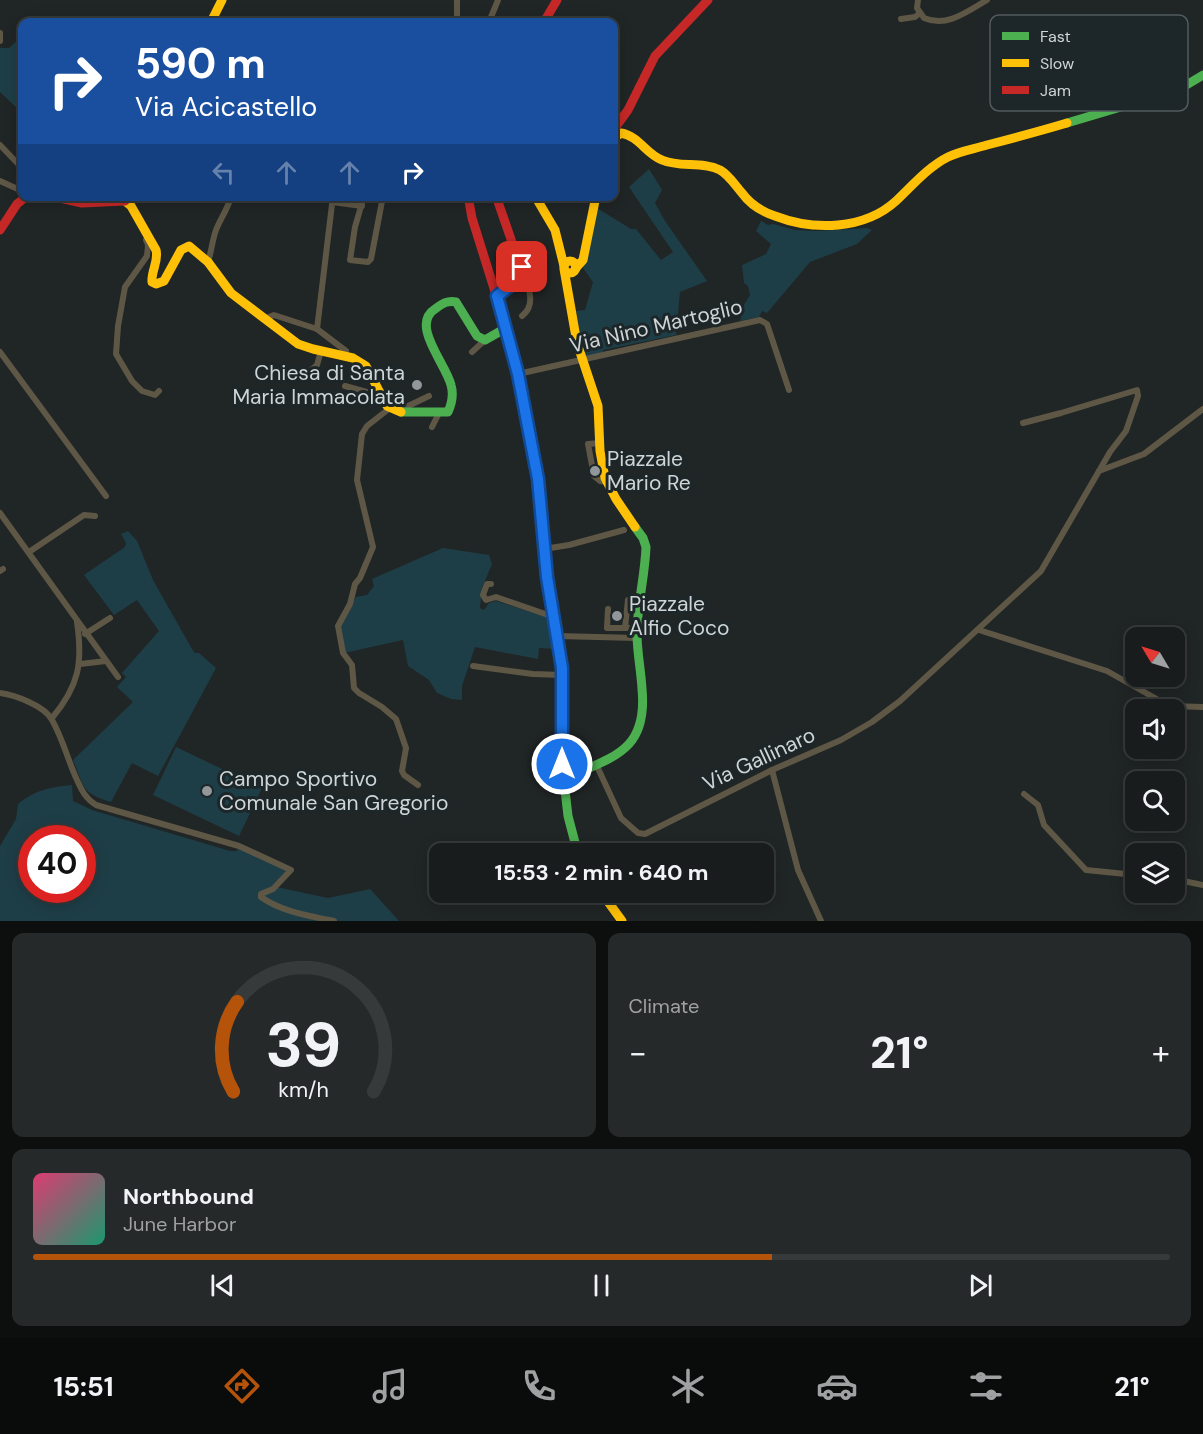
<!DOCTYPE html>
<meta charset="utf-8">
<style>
:root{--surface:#181c1c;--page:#252929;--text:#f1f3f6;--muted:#9fa1a3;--line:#363a3b;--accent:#b45309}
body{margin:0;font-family:"DM Sans",sans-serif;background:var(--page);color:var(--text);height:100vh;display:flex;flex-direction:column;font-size:22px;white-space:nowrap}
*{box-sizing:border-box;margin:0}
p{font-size:20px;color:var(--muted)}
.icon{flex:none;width:33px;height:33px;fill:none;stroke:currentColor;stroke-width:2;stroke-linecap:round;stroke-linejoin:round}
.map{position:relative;height:921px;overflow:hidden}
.drawer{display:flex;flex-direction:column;gap:12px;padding:12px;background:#0d0f0f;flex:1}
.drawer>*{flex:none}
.hud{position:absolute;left:18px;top:18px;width:600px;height:183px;border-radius:12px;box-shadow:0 3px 15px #0003,0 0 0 2px var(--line);background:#1a4fa0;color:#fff;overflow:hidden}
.needle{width:39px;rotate:308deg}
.fabs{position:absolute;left:1125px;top:627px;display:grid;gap:12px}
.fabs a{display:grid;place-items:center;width:60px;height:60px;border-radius:12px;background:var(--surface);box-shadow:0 3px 15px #0003,0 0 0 2px var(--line);font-size:30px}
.speed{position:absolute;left:18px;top:825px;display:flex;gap:12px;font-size:30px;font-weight:700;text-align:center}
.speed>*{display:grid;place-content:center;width:78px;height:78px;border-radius:50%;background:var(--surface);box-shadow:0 3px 15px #0003,0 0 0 2px var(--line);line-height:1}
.speed .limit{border:9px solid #d22;background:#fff;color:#111}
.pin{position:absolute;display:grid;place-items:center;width:51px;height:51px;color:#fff;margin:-26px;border-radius:12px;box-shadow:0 3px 9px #0006}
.me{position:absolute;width:66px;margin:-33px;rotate:0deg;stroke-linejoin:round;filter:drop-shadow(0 0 4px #0008)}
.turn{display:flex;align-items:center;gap:21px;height:126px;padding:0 18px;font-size:27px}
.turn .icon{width:78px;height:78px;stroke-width:2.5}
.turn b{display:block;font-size:42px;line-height:51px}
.lanes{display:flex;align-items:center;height:57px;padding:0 18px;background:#0003;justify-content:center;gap:30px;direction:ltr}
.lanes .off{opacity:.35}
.big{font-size:45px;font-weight:700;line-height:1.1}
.drawer .card{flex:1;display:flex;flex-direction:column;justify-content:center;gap:9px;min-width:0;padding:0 21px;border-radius:12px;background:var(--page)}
.drawer .dial{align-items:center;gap:0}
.dial svg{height:156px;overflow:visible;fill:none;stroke:var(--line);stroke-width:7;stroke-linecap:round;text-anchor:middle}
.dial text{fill:var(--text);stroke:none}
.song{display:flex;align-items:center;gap:18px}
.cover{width:72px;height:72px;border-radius:9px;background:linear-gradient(135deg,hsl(340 70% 55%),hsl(160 70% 35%))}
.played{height:6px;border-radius:3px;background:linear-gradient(90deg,var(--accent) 65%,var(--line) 65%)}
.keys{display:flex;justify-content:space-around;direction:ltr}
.heat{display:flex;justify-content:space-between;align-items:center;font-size:33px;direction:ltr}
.drawer .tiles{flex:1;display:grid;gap:12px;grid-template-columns:1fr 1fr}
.card:last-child{grid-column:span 2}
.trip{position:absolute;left:429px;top:843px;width:345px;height:60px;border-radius:12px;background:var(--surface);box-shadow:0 3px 15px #0003,0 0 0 2px var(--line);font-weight:700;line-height:60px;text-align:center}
.menu{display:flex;height:96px;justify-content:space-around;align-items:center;background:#0a0b0b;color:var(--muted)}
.menu .icon{width:42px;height:42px}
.menu .current{color:var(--accent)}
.menu b{font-size:27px;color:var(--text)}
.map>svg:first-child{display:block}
.green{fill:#1e3e47;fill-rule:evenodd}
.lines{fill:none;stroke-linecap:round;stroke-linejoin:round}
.street{stroke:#5f5746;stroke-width:6}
.fast{stroke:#4caf50;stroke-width:9}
.slow{stroke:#ffc107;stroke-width:9}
.jam{stroke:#c62828;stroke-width:9}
.route-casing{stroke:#114b97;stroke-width:15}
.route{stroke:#1a73e8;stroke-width:10}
.poi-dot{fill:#929799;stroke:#1d2628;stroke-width:2}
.labels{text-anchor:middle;stroke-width:6;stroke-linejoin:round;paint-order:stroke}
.street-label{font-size:21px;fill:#cfd5d7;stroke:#1d2628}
.poi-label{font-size:21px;fill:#cfd5d7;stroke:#1d2628;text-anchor:start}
.key{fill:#1d2628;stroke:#525b5d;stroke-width:1.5}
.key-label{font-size:16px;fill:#cfd5d7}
</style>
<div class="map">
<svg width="1203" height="921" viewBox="0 0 1203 921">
<rect width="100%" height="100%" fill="#202525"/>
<!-- green -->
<g class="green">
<polygon points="22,36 22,113 0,92 0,48 9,48"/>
<polygon points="649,169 662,190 655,203 665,221 707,281 680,292 676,335 603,350 603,353 585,356 576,311 585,310 593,282 583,268 597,208 631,229 636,229 661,260 673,252 629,187"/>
<polygon points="761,221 768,225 773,224 795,230 816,231 867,228 872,230 857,244 810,262 767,313 762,311 759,317 740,321 744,305 750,295 748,286 744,283 742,265 766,254 771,244 756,231"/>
<path d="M 128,531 L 137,541 L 153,580 L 192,649 L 195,653 L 199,653 L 216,668 L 158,776 L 132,763 L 111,802 C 81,793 85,788 73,760 L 133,702 L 117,687 L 126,677 L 122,673 L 159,631 L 137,600 L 114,615 L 84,575 L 125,547 L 126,543 L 121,534 Z"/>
<polygon points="443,548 489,555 492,564 482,588 480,608 484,610 489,603 496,601 546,617 551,624 556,649 539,648 538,659 475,647 462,686 462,700 451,699 437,693 429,680 408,666 403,640 344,653 340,623 356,597 367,595 374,586 372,579"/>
<polygon points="176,747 262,788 239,836 153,795"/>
<path d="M 72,785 L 73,801 L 92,810 L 230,851 L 236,851 L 239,848 L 288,871 L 272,886 L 328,898 L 370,889 L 399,921 L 0,921 L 0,846 L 16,819 L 18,804 C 35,790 51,787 72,785 ZM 32,838 L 82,838 L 82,890 L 32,890 Z"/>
</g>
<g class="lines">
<!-- street -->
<g class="street">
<path d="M 918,0 L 917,8 L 924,18 C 947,28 968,11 987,0"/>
<polyline points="901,19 915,17 920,13"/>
<polyline points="457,22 457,0"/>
<polyline points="489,22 498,0"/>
<polyline points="0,33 0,41"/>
<polyline points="0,145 22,168"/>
<polyline points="0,181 22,191"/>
<polyline points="364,196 355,227 350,260 368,262 371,259 383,196"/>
<polyline points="332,202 362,206"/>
<polyline points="146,240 148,245 147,256 125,287 118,326 116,354 132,381 142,391 155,395 159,391"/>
<path d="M 208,262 C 211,253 212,243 215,233 C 219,220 228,210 231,196"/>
<path d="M 521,275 L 525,277 C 530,291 535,306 522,316"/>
<polyline points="264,319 274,315 317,329 333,196"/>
<polyline points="317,329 346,351"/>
<polyline points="0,352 106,496"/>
<polyline points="472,352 485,340"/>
<polyline points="518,374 760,320 767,324 789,390"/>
<polyline points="302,378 317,365 321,351"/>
<polyline points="345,386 381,396"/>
<polyline points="390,408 367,426 362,434 357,480 373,547 360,578 355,584 350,604 338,626 343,653 352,665 354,688 359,693 382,707 396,719 406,748 402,771 404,775 418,785"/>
<polyline points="403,412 404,408 429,396"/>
<polyline points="1023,423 1061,413 1137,390 1138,396 1126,431 1110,452 1099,471"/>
<polyline points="432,427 439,413"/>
<polyline points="600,443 588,444 594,476 600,481 607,482"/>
<polyline points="0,513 118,677"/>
<polyline points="544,549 569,545 624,530"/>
<polyline points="29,552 84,515 95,516"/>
<polyline points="0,571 3,569"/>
<polyline points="491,584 487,584 483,595 486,600 496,597 554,617"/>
<polyline points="608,609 607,628 637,628"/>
<polyline points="625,628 628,600"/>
<polyline points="979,630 1107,671 1169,706 1203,707"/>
<polyline points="85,634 110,618"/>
<polyline points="557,636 637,638"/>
<polyline points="80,664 106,661"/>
<polyline points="473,666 533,674 562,675"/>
<path d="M 0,693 C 15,695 45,706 52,720 C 63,739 68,761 77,780 C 82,791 86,799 96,805 L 239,846 L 291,870 L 273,889 L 261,894 L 261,897 C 282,912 310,916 334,921"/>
<path d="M 52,718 C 79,686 83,663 77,622"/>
<polyline points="596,764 621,818 638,833 645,834 772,770 841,740 872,722 900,701 1041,571 1099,471 1144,454 1203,409"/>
<polyline points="772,770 798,870 821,921"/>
<polyline points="1024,794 1038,805 1044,825 1086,870 1136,875"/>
<polyline points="1174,879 1203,885"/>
</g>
<!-- fast -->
<g class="fast">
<polyline points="1067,123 1178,90 1203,75"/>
<path d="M 401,412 L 448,412 C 452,403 454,395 451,385 C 446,364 410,325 435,309 C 442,304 447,300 456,302 L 477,336 L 485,340 L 506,328"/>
<polyline points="538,482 547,577 562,668 562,764 568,816 578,854"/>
<path d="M 564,779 C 612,757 648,752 642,689 C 641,670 637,652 637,634 C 637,605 645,576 646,547 L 643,538 L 635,527"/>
</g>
<!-- slow -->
<g class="slow">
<polyline points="211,22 222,0"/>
<path d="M 614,138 L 621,133 C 639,136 646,154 662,160 C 680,168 702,161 720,170 C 729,175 735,185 742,193 C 750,204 763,212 775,216 C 814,231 864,230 896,201 C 912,186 928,167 948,157 C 960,151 974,149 987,145 C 1014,138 1040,131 1067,123"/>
<polyline points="535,196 555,230 564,266"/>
<path d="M 125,201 L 131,206 L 156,250 C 159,261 151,271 152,282 L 156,284 L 164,281 L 181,250 L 189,246 L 208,262 L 231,293 L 298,344 L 313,349 L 353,358 L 366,366 L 387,406 L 401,412"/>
<circle cx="570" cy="267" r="6"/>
<polyline points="564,269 577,343 598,406 600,451 605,478 616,499 635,527"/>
<polyline points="575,269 583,260 596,196"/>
<polyline points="601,892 622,921"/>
</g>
<!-- jam -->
<g class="jam">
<polyline points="544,22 557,0"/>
<polyline points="617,125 628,110 655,56 708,0"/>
<polyline points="51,196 82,203 125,201"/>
<polyline points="468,196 472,218 507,330 518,374 538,482"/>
<polyline points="496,196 522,271 518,280 497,296"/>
<polyline points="0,230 17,204 27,196"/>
</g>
</g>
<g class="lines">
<!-- route casing -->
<g class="route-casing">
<polyline id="route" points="522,267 518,280 497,296 518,374 538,479 547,577 562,668 562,764"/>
</g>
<!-- route -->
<use href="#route" class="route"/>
</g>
<!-- markers -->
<g class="poi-dot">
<circle cx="417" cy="385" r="6"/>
<circle cx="595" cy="471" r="6"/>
<circle cx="617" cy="616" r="6"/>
<circle cx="207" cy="791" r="6"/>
</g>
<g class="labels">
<!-- street labels -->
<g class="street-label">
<text transform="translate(656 326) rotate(-13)" y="7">Via Nino Martoglio</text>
<text transform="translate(759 759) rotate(-25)" y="7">Via Gallinaro</text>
</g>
<!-- poi labels -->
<g class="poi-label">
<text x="405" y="380" text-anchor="end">Chiesa di Santa<tspan x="405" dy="24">Maria Immacolata</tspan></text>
<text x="607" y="466">Piazzale<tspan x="607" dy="24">Mario Re</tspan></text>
<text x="629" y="611">Piazzale<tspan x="629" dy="24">Alfio Coco</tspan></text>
<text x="219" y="786">Campo Sportivo<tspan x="219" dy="24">Comunale San Gregorio</tspan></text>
</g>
</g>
<!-- legend -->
<rect x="990" y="15" width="198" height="96" rx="9" class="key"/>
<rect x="1002" y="32" width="27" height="8" fill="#4caf50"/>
<rect x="1002" y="59" width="27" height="8" fill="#ffc107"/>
<rect x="1002" y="86" width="27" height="8" fill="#c62828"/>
<g class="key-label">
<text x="1040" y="42">Fast</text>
<text x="1040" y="69">Slow</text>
<text x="1040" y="96">Jam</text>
</g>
</svg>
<div class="fabs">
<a><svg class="needle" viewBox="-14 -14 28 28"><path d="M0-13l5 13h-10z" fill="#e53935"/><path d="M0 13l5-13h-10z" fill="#9fa1a3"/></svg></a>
<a><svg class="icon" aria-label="sound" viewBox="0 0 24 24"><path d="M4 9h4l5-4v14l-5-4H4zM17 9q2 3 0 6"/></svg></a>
<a><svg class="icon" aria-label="search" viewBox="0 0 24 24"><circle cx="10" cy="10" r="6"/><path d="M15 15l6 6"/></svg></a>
<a><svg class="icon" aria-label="layers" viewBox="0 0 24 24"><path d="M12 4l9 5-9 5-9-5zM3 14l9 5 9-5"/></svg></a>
</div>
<div class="speed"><div class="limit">40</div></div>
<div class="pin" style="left:522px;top:267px;background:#d93025"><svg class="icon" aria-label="arrive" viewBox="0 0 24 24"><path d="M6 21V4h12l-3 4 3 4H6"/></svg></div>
<svg class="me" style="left:562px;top:764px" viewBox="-20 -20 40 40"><circle r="17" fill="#1a73e8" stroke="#fff" stroke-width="3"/><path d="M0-11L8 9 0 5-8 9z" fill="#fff"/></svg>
<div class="trip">15:53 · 2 min · 640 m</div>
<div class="hud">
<div class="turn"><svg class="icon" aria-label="right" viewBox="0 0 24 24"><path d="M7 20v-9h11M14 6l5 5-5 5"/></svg><div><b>590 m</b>Via Acicastello</div></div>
<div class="lanes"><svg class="icon off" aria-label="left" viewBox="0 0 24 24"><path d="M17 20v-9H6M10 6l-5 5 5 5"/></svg><svg class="icon off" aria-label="ahead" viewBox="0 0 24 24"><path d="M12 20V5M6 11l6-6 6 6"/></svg><svg class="icon off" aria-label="ahead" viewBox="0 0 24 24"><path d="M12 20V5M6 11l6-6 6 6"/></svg><svg class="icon" aria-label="right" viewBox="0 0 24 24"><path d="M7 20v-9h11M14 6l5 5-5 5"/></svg></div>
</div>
</div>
<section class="drawer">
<div class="tiles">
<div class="card dial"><svg viewBox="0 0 100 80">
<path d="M14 69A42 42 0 1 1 86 69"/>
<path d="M14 69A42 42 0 0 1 16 23" stroke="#b45309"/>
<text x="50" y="56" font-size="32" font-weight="700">39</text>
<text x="50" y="72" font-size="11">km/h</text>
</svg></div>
<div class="card"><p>Climate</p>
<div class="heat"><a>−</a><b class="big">21°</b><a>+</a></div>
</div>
<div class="card">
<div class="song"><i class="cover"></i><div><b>Northbound</b><p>June Harbor</p></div></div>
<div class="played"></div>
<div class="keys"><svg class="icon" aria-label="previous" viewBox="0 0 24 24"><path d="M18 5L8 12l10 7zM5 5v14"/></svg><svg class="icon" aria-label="pause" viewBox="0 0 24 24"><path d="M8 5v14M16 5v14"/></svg><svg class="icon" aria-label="next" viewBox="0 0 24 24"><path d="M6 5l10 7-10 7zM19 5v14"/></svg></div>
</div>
</div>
</section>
<nav class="menu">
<b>15:51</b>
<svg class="icon current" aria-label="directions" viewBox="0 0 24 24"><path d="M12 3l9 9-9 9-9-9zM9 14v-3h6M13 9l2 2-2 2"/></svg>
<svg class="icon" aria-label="music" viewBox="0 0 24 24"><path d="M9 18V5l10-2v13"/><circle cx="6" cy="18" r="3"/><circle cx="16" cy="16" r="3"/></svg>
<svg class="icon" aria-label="phone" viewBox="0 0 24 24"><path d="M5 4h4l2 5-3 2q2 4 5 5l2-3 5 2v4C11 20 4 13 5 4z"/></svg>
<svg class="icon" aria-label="climate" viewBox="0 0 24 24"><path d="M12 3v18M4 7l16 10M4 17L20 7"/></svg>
<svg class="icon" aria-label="car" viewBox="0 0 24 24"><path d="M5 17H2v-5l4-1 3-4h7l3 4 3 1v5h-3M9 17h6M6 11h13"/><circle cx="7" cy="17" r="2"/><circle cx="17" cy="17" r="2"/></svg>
<svg class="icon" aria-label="filters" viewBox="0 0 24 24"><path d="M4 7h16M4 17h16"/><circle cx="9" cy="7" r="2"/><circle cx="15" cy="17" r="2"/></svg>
<b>21°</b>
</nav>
